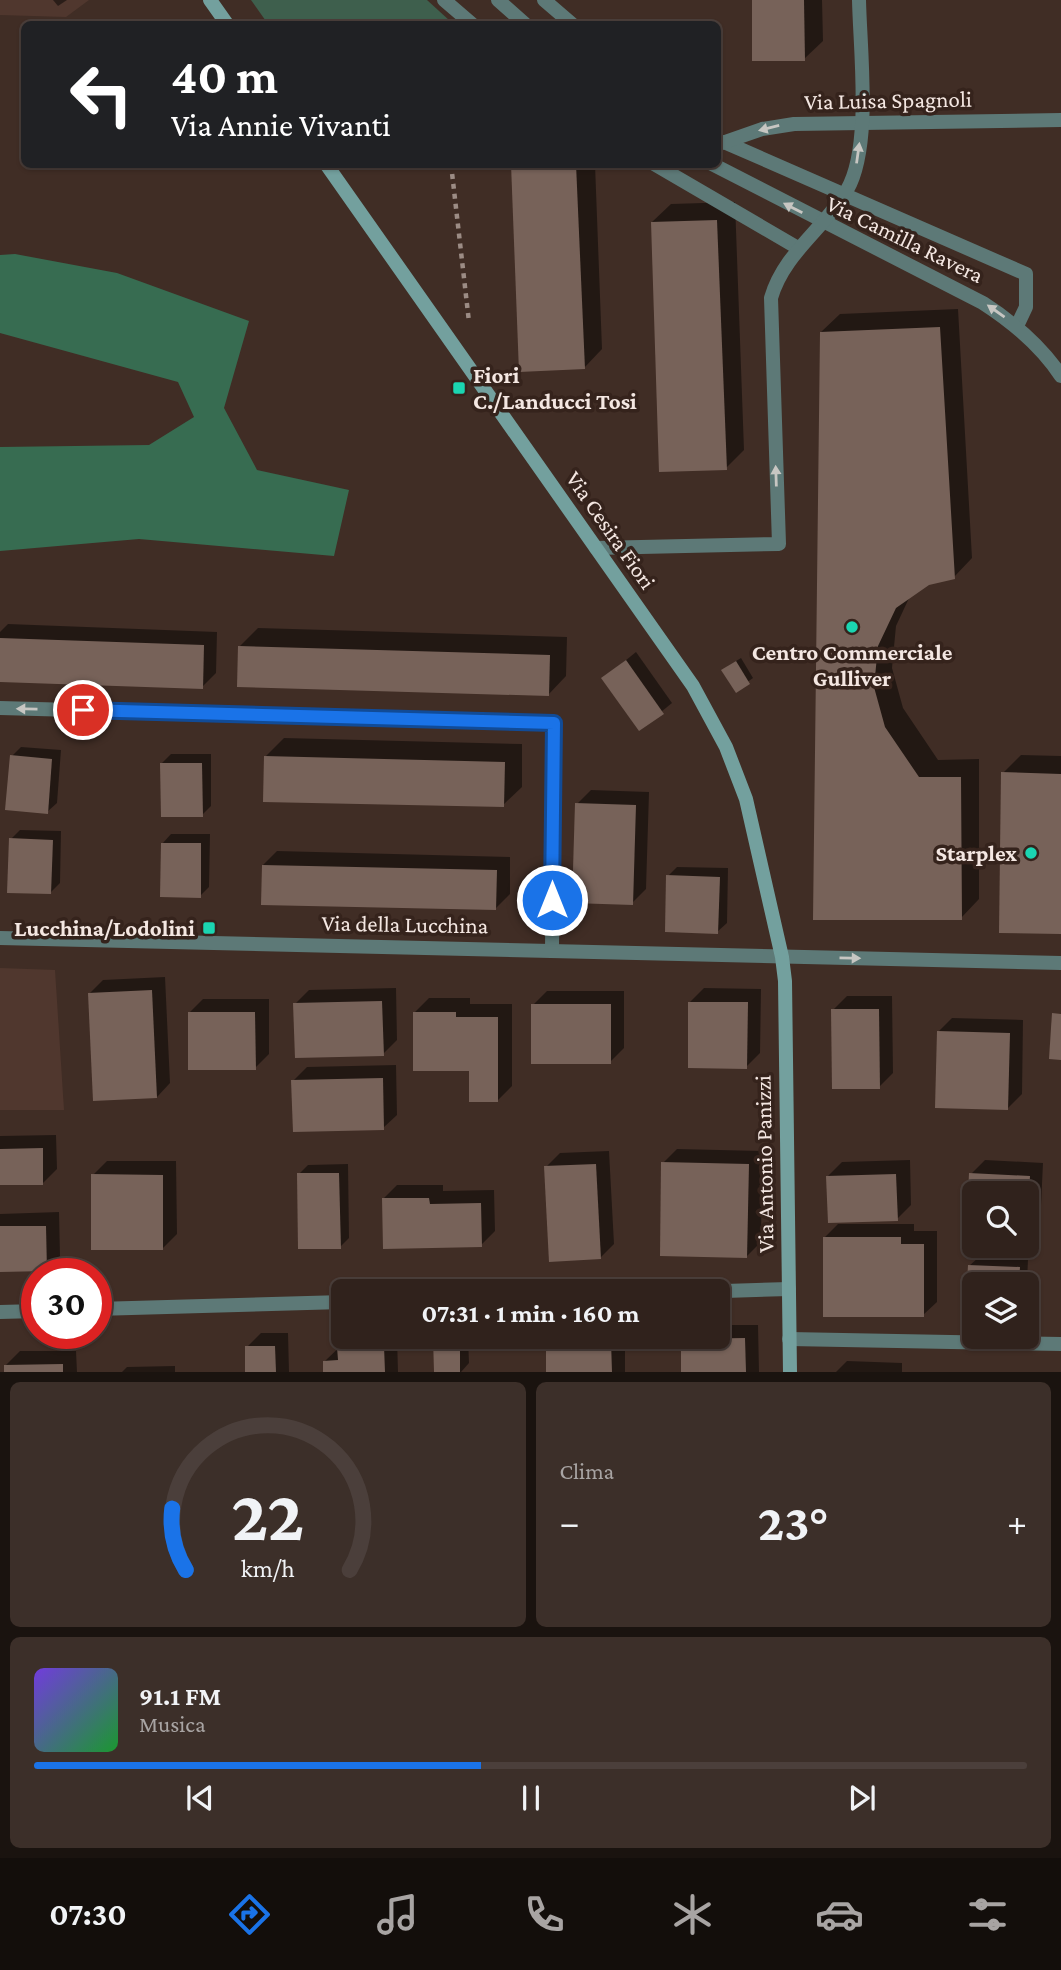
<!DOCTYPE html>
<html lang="it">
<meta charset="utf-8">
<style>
:root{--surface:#30221c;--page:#3c2f29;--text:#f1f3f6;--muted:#a8a4a3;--line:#4b3f3b;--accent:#1a73e8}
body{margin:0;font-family:"Crimson Pro",serif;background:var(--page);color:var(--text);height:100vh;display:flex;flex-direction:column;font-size:26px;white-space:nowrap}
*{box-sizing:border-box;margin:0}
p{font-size:23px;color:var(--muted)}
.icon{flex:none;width:38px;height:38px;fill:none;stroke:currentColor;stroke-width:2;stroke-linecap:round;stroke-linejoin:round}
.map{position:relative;height:1372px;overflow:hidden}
.details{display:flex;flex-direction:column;gap:10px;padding:10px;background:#1a130f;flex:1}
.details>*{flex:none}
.banner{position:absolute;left:21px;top:21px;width:700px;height:147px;border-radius:10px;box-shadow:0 2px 5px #0004,0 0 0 2px var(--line);background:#202124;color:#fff;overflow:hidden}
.controls{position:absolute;left:962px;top:1181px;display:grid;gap:14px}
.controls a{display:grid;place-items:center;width:77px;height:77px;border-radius:10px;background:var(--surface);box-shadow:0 2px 5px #0004,0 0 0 2px var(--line);font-size:35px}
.speed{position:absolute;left:21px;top:1258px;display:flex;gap:14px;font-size:35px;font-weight:700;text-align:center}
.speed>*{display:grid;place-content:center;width:91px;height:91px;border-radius:50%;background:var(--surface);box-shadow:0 2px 5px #0004,0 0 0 2px var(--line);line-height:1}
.speed .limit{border:10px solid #d22;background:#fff;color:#111}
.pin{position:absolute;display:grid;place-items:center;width:60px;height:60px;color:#fff;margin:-30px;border:4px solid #fff;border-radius:50%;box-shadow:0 2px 7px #0007}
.me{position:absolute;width:77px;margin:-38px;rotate:0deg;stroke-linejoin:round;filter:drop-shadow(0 0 5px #0008)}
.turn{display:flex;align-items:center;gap:24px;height:147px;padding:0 35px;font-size:32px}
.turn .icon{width:91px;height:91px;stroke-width:2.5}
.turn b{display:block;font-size:49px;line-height:60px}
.big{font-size:52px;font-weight:700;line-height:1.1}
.details .widget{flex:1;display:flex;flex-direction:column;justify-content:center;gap:10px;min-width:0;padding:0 24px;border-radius:10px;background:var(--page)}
.details .dial{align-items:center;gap:0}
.dial svg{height:182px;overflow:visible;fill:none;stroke:var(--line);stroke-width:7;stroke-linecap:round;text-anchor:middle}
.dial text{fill:var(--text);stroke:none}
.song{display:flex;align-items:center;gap:21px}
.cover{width:84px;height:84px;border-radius:10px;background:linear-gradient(135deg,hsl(260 70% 55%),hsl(130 70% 35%))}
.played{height:7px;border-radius:4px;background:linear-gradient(90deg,var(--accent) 45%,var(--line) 45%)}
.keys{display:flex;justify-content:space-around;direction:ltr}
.heat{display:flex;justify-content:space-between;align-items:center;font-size:38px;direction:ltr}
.details .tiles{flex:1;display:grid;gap:10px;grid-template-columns:1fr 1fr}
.widget:last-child{grid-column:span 2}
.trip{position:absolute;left:331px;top:1279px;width:399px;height:70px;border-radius:10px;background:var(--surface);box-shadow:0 2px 5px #0004,0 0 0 2px var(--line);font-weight:700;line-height:70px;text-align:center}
.tab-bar{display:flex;height:112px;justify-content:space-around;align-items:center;background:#130e0b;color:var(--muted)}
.tab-bar .icon{width:49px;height:49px}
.tab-bar .selected{color:var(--accent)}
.tab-bar b{font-size:32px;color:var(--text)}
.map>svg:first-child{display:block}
.built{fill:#50372e}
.green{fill:#3e5f4d}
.forest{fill:#376c51}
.shadow{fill:#0007}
.building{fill:#776259}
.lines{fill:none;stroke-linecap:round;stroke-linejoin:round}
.path{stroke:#9c8c85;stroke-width:4.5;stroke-dasharray:5 5;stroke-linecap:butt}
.street{stroke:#5d7977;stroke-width:14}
.secondary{stroke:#73a09e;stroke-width:14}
.oneway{fill:#c7c6c2}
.route-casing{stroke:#114b97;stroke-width:18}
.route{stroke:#1a73e8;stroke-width:12}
.poi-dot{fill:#1bd5b1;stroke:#35231c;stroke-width:2.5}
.labels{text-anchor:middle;stroke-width:7;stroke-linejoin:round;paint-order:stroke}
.street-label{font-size:23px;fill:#f4e7e2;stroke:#35231c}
.poi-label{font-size:23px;font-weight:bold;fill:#f4e7e2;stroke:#35231c;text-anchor:end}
</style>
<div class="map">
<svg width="1061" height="1372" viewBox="0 0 1061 1372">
<rect width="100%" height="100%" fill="#402d25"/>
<!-- built -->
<g class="built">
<polygon points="0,0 89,0 66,17 0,15"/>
<polygon points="0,968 55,970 64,1110 0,1110"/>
</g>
<!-- green -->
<polygon class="green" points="251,0 427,0 450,21 449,24 268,24"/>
<!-- forest -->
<polygon class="forest" points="15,254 117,273 249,321 224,408 257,470 349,490 334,556 139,539 0,551 0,447 149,445 194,417 178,382 0,333 0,255"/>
<!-- shadow -->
<g class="shadow">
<polygon points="53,0 67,0 58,6"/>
<polygon points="753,0 822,0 823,41 804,59"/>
<polygon points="512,164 595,164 602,349 584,368"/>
<polygon points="735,202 744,450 726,468 652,222 671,204"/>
<polygon points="958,309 972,558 954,577 928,584 910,596 896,626 892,668 903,708 938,760 979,759 979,899 961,918 815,918 821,332 840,314"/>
<polygon points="8,624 217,632 216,673 202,687 0,680 0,632"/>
<polygon points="258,628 567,637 566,676 548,695 240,646"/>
<polygon points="636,652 672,703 640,729 604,678"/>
<polygon points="741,658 753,678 736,690 728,666"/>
<polygon points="284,738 522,744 522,787 503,805 266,756"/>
<polygon points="21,747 61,750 57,803 47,812 12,756"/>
<polygon points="171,754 211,754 211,806 202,815 162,763"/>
<polygon points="1021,755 1061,756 1061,933 1003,773"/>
<polygon points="591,790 649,792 646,889 632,903 577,804"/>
<polygon points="20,830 61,831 60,883 51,892 11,839"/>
<polygon points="171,834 210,834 209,887 200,896 162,844"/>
<polygon points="277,851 510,857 510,894 496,908 263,865"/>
<polygon points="677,867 728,868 727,923 717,932 668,876"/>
<polygon points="165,977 170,1083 157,1097 89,994 103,980"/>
<polygon points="396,988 397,1040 383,1054 295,1004 309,990"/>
<polygon points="704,988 761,989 760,1053 746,1067 690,1002"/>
<polygon points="547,991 624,991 624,1048 610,1062 533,1005"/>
<polygon points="847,996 892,996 893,1073 879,1087 833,1010"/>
<polygon points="429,998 470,998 470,1004 512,1004 512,1086 498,1100 415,1012"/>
<polygon points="203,999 269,999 269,1054 255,1068 189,1013"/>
<polygon points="952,1018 1023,1020 1022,1094 1008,1108 938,1032"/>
<polygon points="396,1065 397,1115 383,1128 293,1081 307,1067"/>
<polygon points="56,1135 57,1169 43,1183 0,1183 0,1136"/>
<polygon points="677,1149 762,1151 761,1242 747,1256 663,1163"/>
<polygon points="609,1151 614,1244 600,1258 546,1167 560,1153"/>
<polygon points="910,1160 911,1205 897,1219 828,1176 842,1162"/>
<polygon points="985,1160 1043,1163 1040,1226 1027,1239 1027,1194 971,1174"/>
<polygon points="107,1161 176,1161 177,1234 163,1248 93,1175"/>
<polygon points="348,1164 349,1238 340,1247 299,1174 308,1165"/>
<polygon points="397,1185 443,1185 443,1191 494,1190 495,1231 481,1245 383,1199"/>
<polygon points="59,1212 60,1256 47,1270 0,1270 0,1214"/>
<polygon points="838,1224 914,1224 914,1231 937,1231 937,1302 923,1315 824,1238"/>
<polygon points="979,1257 1028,1259 1027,1284 975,1284 969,1266"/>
<polygon points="718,1325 758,1325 759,1372 683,1372 682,1339 718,1337"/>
<polygon points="261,1333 288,1333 289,1372 247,1372 247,1347"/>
<polygon points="350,1337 397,1337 398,1372 325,1372 325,1361"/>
<polygon points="435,1337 468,1337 469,1363 461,1372 436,1372"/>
<polygon points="553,1337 625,1337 625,1372 548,1372 547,1342"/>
<polygon points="20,1351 76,1351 77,1372 6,1372 6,1365"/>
<polygon points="847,1361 902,1363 902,1372 836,1372"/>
<polygon points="175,1366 175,1372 122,1372 127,1367"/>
</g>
<!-- building -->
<g class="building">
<polygon points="752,0 804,0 805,61 752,61"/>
<polygon points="511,164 576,164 585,369 519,372"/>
<polygon points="717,220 727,470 659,472 651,222"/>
<polygon points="940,327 955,579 929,585 896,608 878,646 874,687 885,727 919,777 961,777 962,920 813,920 820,332"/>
<polygon points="0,638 204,645 203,689 0,682"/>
<polygon points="238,646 550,655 549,696 237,687"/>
<polygon points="626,660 664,714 639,731 601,678"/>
<polygon points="736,661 750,684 736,693 721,670"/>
<polygon points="10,755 52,759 48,814 5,810"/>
<polygon points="264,756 505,762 504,807 263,802"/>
<polygon points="160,763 202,763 203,817 161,817"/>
<polygon points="1001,772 1061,774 1061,934 999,933"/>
<polygon points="575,803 636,805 633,905 572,903"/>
<polygon points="9,838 53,840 51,894 7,893"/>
<polygon points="161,843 201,843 201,898 160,897"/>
<polygon points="262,865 497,870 496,910 261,905"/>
<polygon points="666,875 720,877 718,934 665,932"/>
<polygon points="152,990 157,1098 93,1101 88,993"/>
<polygon points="382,1001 384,1056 295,1058 293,1003"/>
<polygon points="688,1002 748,1002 747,1069 688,1068"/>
<rect x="531" y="1004" width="80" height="60"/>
<polygon points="831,1009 879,1009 880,1089 832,1089"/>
<polygon points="188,1012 255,1012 256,1070 188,1070"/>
<polygon points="413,1012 456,1012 456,1017 498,1017 498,1102 469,1102 469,1071 413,1071"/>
<polygon points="1052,1013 1061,1014 1061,1060 1049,1059"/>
<polygon points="937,1031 1010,1033 1008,1110 935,1108"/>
<polygon points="383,1078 384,1130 293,1132 291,1080"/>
<polygon points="43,1148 43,1185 0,1185 0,1149"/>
<polygon points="661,1162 749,1164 747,1258 660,1256"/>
<polygon points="596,1164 601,1259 549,1262 544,1166"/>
<polygon points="297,1173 339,1173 341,1249 298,1249"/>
<polygon points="969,1173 1030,1176 1029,1194 975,1194 975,1239 966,1238"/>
<polygon points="91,1174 163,1175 163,1250 91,1250"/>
<polygon points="896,1174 898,1221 828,1223 826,1176"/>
<polygon points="382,1198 429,1198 430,1204 481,1203 482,1247 383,1249"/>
<polygon points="0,1226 46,1226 47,1271 0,1272"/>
<polygon points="823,1237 901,1237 901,1244 924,1244 924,1317 823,1317"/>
<polygon points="968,1265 1020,1267 1019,1284 975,1284 975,1319 965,1318"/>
<polygon points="433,1337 460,1337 460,1372 434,1372"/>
<polygon points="745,1338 746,1372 681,1372 681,1339"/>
<polygon points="611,1341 612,1372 546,1372 546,1342"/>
<polygon points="245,1346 275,1346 276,1372 245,1372"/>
<polygon points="384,1346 385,1372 323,1372 323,1361 338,1360 337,1347"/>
<polygon points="63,1364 63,1372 4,1372 4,1365"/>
</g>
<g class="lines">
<!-- path -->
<polyline class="path" points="451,164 469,322"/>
<!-- street -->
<g class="street">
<polyline points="444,0 472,24"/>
<polyline points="498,0 525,24"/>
<polyline points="544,0 572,24"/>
<polyline points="724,142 1026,274 1026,307 1017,326"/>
<polyline points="722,143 762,129 794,124 1061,120"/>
<polyline points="654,164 798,248"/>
<path d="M 712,164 L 983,303 C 1014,323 1041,346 1061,376"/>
<path d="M 596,548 L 779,544 L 771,298 C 784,253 824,229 847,190 C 872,147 860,51 859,0"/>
<polyline points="0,708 554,723 552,950"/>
<polyline points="0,938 1061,963"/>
<polyline points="693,1292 789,1289"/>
<polyline points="96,1309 343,1302"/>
<polyline points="0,1312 37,1311"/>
<polyline points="789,1339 1061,1344"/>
</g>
<!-- secondary -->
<g class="secondary">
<polyline points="210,0 227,24"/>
<polyline points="326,164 693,686 726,747 746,799 782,957 785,981 790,1372"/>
</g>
</g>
<!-- one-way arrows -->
<defs><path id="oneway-solid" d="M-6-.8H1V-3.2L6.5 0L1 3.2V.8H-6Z" transform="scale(1.75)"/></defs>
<g class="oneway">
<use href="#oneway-solid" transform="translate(769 128) rotate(166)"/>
<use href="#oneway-solid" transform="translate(858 153) rotate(-82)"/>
<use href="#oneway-solid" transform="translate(793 208) rotate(-153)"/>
<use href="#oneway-solid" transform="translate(996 311) rotate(-145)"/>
<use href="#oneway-solid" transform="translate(776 476) rotate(-92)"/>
<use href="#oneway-solid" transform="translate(27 709) rotate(-179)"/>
<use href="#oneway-solid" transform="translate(850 958) rotate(1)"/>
</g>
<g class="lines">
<!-- route casing -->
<g class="route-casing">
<polyline id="route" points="83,710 554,723 552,900"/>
</g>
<!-- route -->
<use href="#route" class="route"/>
</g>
<!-- markers -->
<g class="poi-dot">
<rect x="452" y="381" width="14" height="14" rx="3.5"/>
<circle cx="852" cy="627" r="7"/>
<circle cx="1031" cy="853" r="7"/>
<rect x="202" y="921" width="14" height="14" rx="3.5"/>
</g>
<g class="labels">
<!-- street labels -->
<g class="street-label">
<text transform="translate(888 100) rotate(-1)" y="8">Via Luisa Spagnoli</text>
<text transform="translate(905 239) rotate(26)" y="8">Via Camilla Ravera</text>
<text transform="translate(611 530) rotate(55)" y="8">Via Cesira Fiori</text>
<text transform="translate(405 924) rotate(1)" y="8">Via della Lucchina</text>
<text transform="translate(764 1164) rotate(-91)" y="8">Via Antonio Panizzi</text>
</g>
<!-- poi labels -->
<g class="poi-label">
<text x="473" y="383" text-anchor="start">Fiori<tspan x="473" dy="26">C./Landucci Tosi</tspan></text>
<text x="852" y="660" text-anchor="middle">Centro Commerciale<tspan x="852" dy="26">Gulliver</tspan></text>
<text x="1017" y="861">Starplex</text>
<text x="195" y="936">Lucchina/Lodolini</text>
</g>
</g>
</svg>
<div class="controls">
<a><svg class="icon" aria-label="search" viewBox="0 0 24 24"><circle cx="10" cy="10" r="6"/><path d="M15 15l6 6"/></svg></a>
<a><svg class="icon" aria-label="layers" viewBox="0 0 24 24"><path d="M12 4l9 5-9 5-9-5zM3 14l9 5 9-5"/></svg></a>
</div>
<div class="speed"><div class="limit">30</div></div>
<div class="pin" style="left:83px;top:710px;background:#d93025"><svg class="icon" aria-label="arrive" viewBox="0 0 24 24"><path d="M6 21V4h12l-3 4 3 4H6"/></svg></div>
<svg class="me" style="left:552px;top:900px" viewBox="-20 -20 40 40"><circle r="17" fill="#1a73e8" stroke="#fff" stroke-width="3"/><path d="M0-11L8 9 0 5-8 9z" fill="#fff"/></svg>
<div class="trip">07:31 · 1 min · 160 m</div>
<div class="banner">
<div class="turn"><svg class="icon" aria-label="left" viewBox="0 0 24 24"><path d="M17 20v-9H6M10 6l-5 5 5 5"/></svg><div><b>40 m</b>Via Annie Vivanti</div></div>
</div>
</div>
<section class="details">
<div class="tiles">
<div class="widget dial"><svg viewBox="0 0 100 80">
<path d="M14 69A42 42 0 1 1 86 69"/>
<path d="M14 69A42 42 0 0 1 8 42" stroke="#1a73e8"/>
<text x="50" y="56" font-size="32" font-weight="700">22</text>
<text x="50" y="72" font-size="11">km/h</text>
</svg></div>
<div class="widget"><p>Clima</p>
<div class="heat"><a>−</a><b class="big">23°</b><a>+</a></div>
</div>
<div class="widget">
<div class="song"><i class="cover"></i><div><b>91.1 FM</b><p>Musica</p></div></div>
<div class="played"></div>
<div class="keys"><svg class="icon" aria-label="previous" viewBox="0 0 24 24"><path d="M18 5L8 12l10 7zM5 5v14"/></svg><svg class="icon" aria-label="pause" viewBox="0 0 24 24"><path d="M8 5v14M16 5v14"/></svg><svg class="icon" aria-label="next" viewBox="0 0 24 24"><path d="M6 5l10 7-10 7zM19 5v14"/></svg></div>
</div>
</div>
</section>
<nav class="tab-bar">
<b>07:30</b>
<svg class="icon selected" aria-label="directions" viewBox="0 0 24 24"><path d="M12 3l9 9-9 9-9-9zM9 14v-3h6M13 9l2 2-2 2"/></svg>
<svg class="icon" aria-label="music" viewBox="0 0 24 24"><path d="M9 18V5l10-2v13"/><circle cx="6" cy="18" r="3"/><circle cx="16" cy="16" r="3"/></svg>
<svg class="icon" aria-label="phone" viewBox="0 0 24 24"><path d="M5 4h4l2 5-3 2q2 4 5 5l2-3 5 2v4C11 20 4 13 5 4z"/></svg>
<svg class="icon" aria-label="climate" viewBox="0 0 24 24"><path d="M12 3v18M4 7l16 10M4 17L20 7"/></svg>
<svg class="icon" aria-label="car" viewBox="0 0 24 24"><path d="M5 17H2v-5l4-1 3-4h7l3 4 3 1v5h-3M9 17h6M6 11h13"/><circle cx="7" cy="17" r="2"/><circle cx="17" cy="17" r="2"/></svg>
<svg class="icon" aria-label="filters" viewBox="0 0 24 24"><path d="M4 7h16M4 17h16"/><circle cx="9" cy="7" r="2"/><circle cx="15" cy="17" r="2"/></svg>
</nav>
